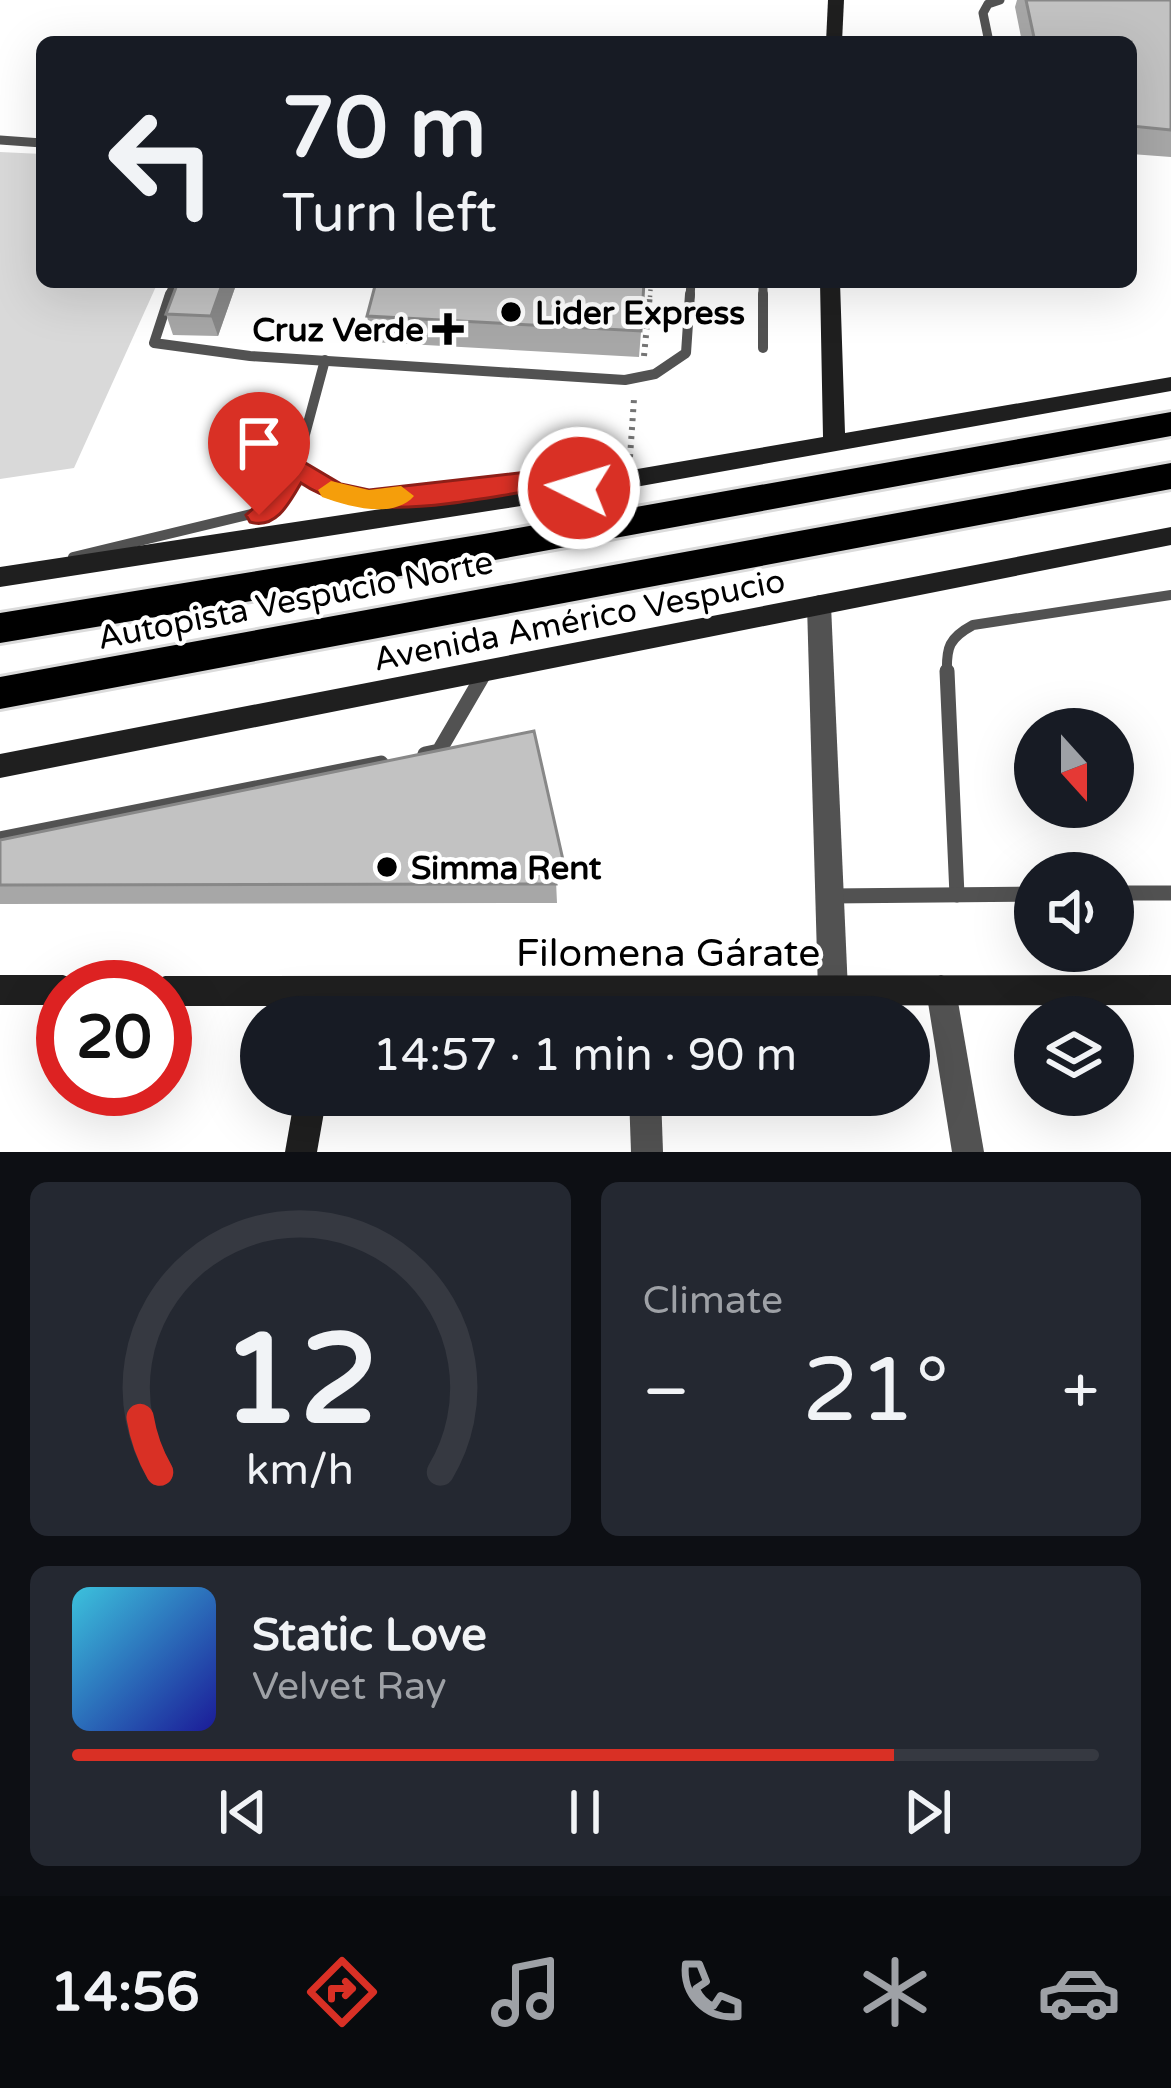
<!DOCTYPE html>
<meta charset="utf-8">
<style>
:root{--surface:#171b24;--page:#242831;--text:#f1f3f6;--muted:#9ea1a6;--line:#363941;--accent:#d93025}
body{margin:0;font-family:"Varela Round",sans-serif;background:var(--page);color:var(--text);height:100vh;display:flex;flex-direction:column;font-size:45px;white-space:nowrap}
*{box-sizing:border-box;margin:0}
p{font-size:39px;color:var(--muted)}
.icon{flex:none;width:66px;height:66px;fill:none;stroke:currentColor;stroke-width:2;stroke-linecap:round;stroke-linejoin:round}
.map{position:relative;height:1152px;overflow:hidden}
.side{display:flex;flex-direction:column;gap:30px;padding:30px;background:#0d0f14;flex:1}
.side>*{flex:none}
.top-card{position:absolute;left:36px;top:36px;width:1101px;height:252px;border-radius:18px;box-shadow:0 12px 48px #0002;background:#171b24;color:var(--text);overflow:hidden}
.needle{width:78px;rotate:159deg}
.fabs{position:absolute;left:1014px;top:708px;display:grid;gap:24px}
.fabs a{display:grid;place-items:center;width:120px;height:120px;border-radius:50%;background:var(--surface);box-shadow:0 12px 48px #0002;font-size:60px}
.speed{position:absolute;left:36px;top:960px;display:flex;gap:24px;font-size:60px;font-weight:700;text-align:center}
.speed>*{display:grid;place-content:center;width:156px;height:156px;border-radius:50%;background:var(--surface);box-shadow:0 12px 48px #0002;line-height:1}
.speed .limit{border:18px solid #d22;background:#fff;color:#111}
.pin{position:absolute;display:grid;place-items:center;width:102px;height:102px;color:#fff;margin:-123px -51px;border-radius:50% 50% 50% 0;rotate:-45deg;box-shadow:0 0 12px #0007}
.pin .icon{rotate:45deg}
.me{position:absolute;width:132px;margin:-66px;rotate:275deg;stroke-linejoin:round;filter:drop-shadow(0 0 9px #0008)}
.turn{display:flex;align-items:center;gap:42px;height:252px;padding:0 48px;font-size:54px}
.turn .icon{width:156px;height:156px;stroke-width:2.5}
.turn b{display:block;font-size:84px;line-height:102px}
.big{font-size:90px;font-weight:600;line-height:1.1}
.side .card{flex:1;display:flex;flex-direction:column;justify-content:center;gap:18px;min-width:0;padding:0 42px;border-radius:18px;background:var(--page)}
.side .dial{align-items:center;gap:0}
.dial svg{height:312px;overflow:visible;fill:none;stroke:var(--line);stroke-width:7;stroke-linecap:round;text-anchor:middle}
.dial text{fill:var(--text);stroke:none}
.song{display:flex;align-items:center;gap:36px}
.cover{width:144px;height:144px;border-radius:18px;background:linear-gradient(135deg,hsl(190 70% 55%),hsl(240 70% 35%))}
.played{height:12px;border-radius:6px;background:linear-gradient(90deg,var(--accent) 80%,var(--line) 80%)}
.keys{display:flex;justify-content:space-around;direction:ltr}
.heat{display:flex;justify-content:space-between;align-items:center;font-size:66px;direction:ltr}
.side .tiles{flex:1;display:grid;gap:30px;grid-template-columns:1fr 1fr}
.card:last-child{grid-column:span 2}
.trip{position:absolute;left:240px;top:996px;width:690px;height:120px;border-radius:60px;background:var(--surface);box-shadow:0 12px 48px #0002;font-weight:600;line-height:120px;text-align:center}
.menu{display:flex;height:192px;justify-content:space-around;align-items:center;background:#090b0e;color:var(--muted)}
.menu .icon{width:84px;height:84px}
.menu .on{color:var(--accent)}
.menu b{font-size:54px;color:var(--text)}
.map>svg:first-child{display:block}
.green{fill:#d9d9d9}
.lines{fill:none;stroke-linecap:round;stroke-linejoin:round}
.highway-casing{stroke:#dbdbdb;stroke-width:6}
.path-far1{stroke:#747474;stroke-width:4.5;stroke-dasharray:1.5 4.5;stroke-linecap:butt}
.path{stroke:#747474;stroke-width:6;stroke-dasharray:3 6;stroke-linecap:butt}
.lane-far2{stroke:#525252;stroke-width:9}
.lane-far1{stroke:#525252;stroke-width:10}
.lane{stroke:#525252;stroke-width:15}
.street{fill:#525252;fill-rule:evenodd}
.secondary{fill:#1f1f1f;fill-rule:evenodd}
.highway{fill:#000;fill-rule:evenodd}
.wall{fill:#a7a7a7}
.shaded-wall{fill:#888}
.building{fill:#c2c2c2;stroke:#888;stroke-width:3}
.route{fill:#d93025;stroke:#8d1f18;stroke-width:3}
.slow{fill:#f59e0b}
.poi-dot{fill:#000;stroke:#fff;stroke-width:4.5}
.labels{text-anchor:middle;stroke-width:9;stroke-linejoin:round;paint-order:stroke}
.poi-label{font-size:33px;font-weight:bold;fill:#000;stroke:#fff;text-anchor:start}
.street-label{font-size:33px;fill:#000;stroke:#fff}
.near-street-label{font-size:39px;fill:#000;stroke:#fff}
</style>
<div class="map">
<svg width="1171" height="1152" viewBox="0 0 1171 1152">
<rect width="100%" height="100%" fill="#fff"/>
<!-- green -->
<polygon class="green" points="0,152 42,154 42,282 158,282 74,468 0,479"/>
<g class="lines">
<!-- highway casing -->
<g class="highway-casing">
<g id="highway">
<polygon points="1171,412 1171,436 484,562 0,643 0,613 484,534"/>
<polygon points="1171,463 1171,489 0,709 0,677"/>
</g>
</g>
<!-- path-far1 -->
<polyline class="path-far1" points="650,297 651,282"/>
<!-- path -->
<g class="path">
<polyline points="644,356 650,294"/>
<polyline points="630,457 634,399"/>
</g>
<!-- lane-far2 -->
<g class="lane-far2">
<polyline points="989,42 983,13 988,4 1000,0"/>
<polyline points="0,140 42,143"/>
<polyline points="763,282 763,297"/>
<polyline points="169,297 175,282"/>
<polyline points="690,297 691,282"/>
</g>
<!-- lane-far1 -->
<g class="lane-far1">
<polyline points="170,294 154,343 250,356 625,380 655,374 686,353 690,294"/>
<polyline points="763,294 763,348"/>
<polyline points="297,467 334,492 369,500 553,478 573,485"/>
<polyline points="73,557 268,510 293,479 325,360"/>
<path d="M 947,674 C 946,647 949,638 973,625 L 1171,595"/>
</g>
<!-- lane -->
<g class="lane">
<polyline points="947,671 957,895"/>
<polyline points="425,754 439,751 485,672"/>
<polyline points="0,839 381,763"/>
<polyline points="1113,893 1171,893"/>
<polyline points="830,896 1035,894"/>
</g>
<!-- street -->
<g class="street">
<polygon points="819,595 828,598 831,605 848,991 844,1002 833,1006 822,1002 818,991 807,605 810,598"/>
<polygon points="941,975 952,979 956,990 984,1152 952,1152 926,990 930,979"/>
<polygon points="642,976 653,980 658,1017 628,1017 627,991 631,980"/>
<polygon points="629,1095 661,1095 663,1152 631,1152"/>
</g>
<!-- secondary -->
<g class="secondary">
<polygon points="828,0 844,0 842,42 826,42"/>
<polygon points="820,282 840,282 845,433 1171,377 1171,391 585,496 0,587 0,567 585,478 823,437"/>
<polygon points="1171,527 1171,545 0,778 0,754"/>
<polygon points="0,975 63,975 74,979 77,987 63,987 63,1005 0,1005"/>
<polygon points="1171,975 1171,1005 340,1006 338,1017 308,1017 310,1006 165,1006 165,987 152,987 154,980 165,976"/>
<polygon points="295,1095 327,1095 317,1152 285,1152"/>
</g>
<!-- highway -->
<use href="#highway" class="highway"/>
</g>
<!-- wall -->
<g class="wall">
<polygon points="1017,0 1171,0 1171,157 1131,154 1131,42 1022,42 1015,7"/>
<polygon points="178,282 237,282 218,336 173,335 166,314"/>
<polygon points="645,282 639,357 372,342 367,316"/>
<polygon points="0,840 563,860 564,880 556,881 557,903 0,904"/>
</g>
<!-- shaded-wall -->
<polygon class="shaded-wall" points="223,282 237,282 218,336 211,316"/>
<!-- building -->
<g class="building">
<polygon points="1026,0 1171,0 1171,130 1131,126 1131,42 1035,42"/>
<polygon points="178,282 223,282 211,316 166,314"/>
<polygon points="376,282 644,282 641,331 367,316"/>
<polygon points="534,731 563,860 553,861 556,884 0,885 0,840"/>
</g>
<!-- route -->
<path class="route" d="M 297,458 L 341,484 L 369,490 L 553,469 L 588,481 L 592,488 L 579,497 L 552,488 C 475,497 368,529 301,483 C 290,502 276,530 250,522 L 246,515 L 269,494 L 288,460 Z"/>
<!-- slow -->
<path class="slow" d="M 331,481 L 369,490 L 401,486 L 414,496 C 393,520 348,506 322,497 L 318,490 Z"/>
<!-- markers -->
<g class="poi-dot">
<circle cx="511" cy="312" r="12"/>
<path d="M442 311h12v12h12v12h-12v12h-12v-12h-12v-12h12z"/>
<circle cx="387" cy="867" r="12"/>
</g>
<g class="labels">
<!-- poi labels -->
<g class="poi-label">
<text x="535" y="324">Lider Express</text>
<text x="424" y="341" text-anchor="end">Cruz Verde</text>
<text x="411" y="879">Simma Rent</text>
</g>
<!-- street labels -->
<g class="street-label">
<text transform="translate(295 599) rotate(-11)" y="12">Autopista Vespucio Norte</text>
<text transform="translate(579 619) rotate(-11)" y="12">Avenida Américo Vespucio</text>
</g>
<!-- near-street labels -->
<g class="near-street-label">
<text x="668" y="966">Filomena Gárate</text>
</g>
</g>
</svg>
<div class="fabs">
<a><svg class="needle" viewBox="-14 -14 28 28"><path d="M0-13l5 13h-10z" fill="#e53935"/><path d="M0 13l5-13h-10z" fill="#9ea1a6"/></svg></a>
<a><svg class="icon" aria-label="sound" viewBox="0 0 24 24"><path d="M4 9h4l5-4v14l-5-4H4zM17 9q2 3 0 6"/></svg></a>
<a><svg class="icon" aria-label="layers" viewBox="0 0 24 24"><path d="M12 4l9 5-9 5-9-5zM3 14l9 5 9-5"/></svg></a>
</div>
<div class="speed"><div class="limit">20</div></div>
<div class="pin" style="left:259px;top:515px;background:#d93025"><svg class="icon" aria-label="arrive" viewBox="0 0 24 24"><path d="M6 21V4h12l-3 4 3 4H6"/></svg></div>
<svg class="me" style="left:579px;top:488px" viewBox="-20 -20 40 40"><circle r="17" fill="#d93025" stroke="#fff" stroke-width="3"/><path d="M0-11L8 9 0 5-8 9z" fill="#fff"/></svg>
<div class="trip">14:57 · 1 min · 90 m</div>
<div class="top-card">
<div class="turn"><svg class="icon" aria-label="left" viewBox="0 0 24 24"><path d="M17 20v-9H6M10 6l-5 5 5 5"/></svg><div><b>70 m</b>Turn left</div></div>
</div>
</div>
<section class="side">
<div class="tiles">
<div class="card dial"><svg viewBox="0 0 100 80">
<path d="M14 69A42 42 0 1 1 86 69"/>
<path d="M14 69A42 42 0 0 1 9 55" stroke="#d93025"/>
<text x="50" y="56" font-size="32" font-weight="700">12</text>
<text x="50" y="72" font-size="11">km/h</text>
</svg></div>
<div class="card"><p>Climate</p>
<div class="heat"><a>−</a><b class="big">21°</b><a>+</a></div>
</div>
<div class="card">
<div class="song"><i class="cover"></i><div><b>Static Love</b><p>Velvet Ray</p></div></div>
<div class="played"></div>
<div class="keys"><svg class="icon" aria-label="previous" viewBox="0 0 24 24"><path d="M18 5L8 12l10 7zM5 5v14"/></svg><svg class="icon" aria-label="pause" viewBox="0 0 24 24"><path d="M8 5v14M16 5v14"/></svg><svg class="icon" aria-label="next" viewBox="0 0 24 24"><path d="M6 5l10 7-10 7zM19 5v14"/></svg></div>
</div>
</div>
</section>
<nav class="menu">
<b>14:56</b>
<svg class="icon on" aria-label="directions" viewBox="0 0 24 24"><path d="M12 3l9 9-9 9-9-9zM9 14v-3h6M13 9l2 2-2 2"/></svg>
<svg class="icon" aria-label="music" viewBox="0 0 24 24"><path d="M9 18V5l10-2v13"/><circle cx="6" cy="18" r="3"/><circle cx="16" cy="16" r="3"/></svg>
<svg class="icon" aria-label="phone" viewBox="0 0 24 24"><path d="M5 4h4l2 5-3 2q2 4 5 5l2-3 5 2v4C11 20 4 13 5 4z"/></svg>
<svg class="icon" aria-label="climate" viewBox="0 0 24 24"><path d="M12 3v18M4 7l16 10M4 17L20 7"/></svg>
<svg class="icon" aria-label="car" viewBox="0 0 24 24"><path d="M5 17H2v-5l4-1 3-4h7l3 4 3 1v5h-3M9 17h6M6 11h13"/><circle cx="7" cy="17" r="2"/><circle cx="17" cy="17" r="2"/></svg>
</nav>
